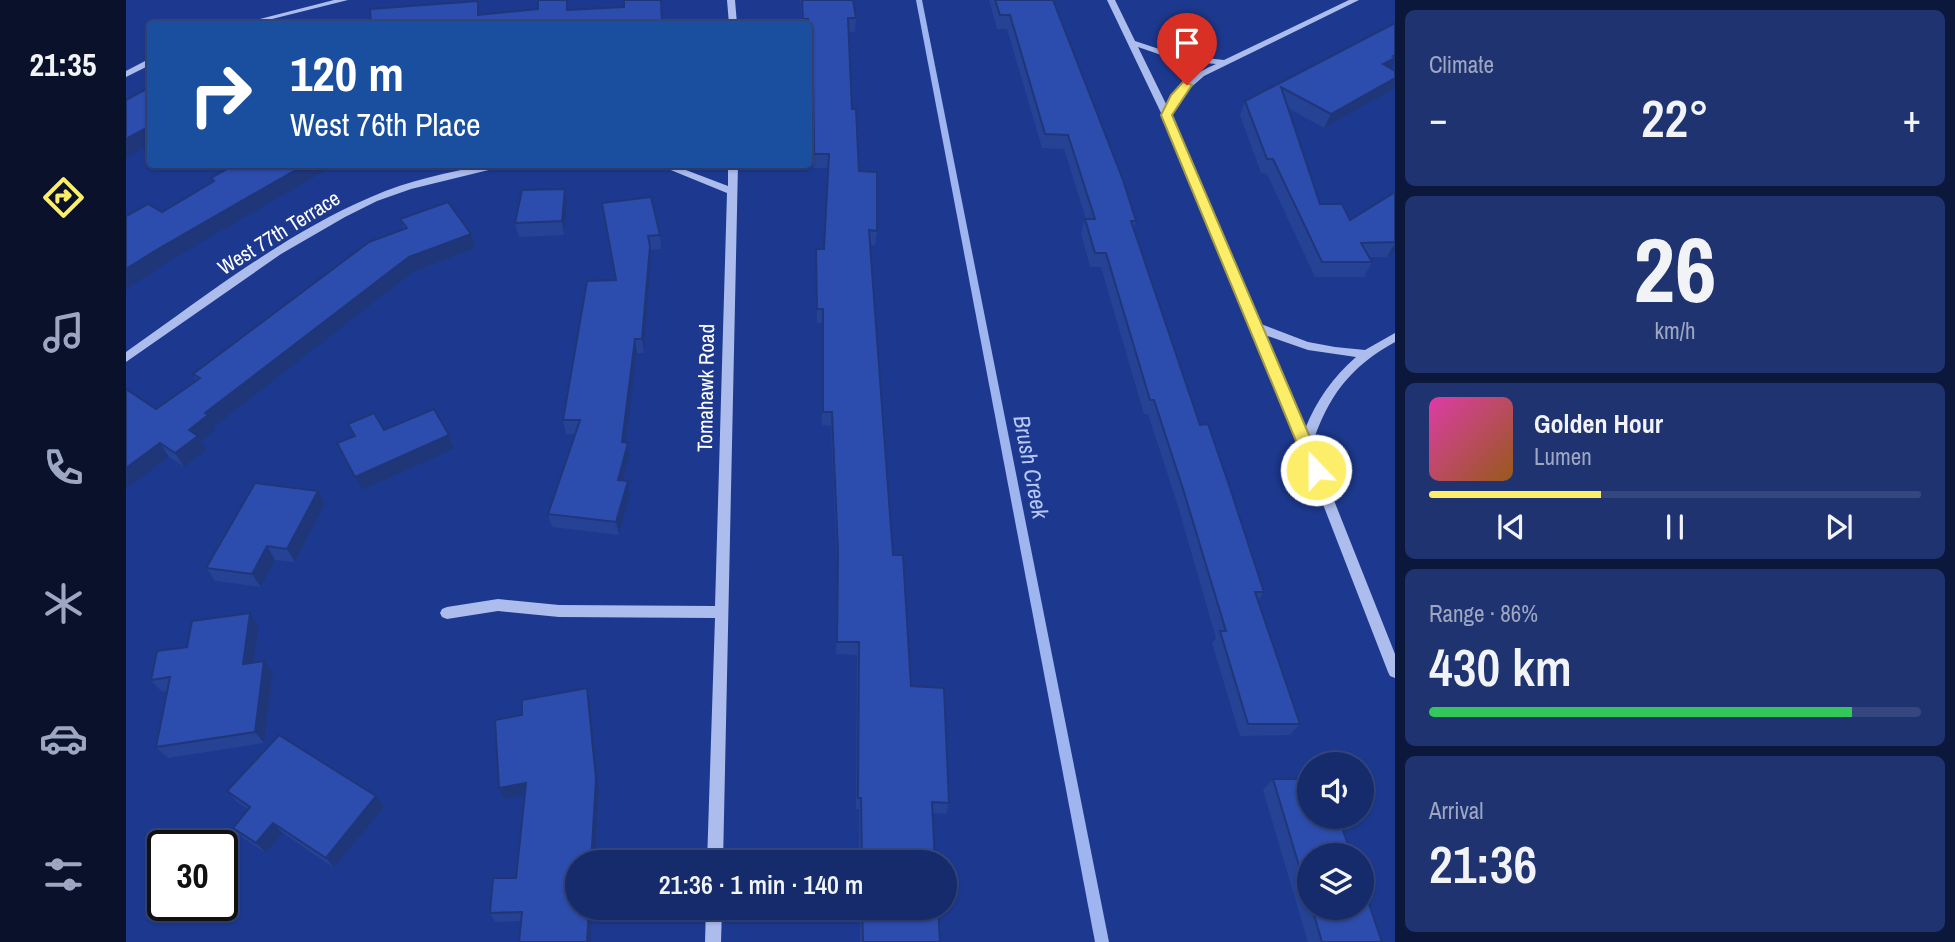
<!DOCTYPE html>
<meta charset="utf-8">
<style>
:root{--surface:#162b6b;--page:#1f3371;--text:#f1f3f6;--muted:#9ea7c1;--line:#35477e;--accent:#fdee6a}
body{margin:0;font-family:"Archivo Narrow",sans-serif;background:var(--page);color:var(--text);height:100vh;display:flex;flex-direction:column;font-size:26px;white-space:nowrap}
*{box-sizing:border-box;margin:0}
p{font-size:23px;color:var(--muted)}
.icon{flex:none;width:38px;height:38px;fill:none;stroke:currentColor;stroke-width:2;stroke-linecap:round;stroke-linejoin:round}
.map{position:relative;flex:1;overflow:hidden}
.panel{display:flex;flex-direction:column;gap:10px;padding:10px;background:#0c183b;width:560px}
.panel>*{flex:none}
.hud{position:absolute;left:21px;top:21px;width:665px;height:147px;border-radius:7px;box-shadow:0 2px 5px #0004,0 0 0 2px var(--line);background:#1a4fa0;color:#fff;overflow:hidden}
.controls{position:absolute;left:1171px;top:752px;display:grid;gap:14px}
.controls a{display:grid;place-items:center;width:77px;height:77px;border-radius:50%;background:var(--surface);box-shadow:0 2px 5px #0004,0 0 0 2px var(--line);font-size:35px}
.speed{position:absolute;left:21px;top:830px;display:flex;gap:14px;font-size:35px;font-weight:700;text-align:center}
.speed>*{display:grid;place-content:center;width:91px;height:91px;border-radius:50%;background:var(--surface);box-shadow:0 2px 5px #0004,0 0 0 2px var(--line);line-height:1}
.speed .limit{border:4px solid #111;border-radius:10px;background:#fff;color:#111}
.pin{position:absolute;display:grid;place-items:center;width:60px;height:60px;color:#fff;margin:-72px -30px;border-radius:50% 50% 50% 0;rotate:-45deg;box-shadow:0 0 7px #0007}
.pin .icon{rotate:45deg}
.me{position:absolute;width:77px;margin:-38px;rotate:338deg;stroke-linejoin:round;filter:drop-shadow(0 0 5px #0008)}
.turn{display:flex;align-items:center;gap:24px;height:147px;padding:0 28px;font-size:32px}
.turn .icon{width:91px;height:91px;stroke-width:2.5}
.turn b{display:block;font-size:49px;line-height:60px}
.big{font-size:52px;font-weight:600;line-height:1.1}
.panel .tile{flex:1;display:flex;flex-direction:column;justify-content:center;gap:10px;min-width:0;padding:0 24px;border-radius:10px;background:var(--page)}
.panel .dial{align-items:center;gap:0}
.dial b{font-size:91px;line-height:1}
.song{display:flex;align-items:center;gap:21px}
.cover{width:84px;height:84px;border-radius:10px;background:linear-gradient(135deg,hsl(320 70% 55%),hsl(30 70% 35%))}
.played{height:7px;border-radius:4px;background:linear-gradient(90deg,var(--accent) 35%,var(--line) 35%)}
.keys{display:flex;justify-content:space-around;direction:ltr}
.heat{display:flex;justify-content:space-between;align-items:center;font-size:38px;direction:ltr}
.charge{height:10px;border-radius:5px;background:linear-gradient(90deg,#34c759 86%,var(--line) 0)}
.trip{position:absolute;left:439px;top:850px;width:392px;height:70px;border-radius:35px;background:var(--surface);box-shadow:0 2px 5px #0004,0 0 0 2px var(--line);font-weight:600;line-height:70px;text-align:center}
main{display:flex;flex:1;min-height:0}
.tab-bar{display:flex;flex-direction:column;width:126px;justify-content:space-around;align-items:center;background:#09112b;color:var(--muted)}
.tab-bar .icon{width:49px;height:49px}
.tab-bar .on{color:var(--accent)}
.tab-bar b{font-size:32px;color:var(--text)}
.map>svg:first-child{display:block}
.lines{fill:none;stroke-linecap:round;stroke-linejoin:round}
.stream{fill:#9fb5ef;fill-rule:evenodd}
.minor{fill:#acbded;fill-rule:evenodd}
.wall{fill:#264295}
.shaded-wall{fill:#1f3679}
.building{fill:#2c4dad;stroke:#1f3679;stroke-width:2}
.route{fill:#fdee6a;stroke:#a49b45;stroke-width:2}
.labels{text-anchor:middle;stroke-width:7;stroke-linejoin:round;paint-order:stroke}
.street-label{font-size:21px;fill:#fff;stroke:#1d398f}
.water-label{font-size:23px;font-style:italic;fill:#b8c8f4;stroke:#1d398f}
</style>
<main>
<nav class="tab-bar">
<b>21:35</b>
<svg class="icon on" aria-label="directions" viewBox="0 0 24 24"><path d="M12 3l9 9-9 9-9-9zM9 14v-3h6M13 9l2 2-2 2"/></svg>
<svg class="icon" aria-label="music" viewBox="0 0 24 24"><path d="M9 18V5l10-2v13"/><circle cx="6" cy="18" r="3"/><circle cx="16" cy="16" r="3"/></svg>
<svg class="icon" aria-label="phone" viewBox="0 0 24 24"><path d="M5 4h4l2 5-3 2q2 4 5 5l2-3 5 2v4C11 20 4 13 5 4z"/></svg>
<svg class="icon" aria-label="climate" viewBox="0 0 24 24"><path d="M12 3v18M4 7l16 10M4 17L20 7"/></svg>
<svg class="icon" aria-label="car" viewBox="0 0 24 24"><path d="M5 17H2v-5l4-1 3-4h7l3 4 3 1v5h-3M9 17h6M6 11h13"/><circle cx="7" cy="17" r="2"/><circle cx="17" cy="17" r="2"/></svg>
<svg class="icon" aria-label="filters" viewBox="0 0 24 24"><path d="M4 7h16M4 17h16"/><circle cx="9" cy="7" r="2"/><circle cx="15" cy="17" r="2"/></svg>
</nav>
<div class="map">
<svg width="1269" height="942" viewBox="0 0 1269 942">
<rect width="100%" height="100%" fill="#1d398f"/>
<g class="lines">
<!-- stream -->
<polygon class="stream" points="790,0 796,0 983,942 969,942"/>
<!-- minor -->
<g class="minor">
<polygon points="208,0 222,0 126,24 114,24"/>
<polygon points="601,0 609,0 611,24 603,24"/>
<path d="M 981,0 L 989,0 L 1009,41 L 1051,55 L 1098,60 L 1223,0 L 1233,0 L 1078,76 L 1055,96 L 1046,115 L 1135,324 L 1182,342 L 1209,347 L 1239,350 L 1269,333 L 1269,342 C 1224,367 1202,396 1186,445 L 1269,654 L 1269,678 L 1264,676 L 1262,672 L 1174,445 L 1036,115 ZM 1012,47 L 1050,60 L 1090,64 C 1069,73 1051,86 1041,106 ZM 1139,335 L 1182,350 L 1230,357 C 1207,377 1190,401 1179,429 Z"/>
<polygon points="21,60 24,60 24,65 0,77 0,71"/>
<path d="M 364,164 L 387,164 L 285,189 L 251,201 L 219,217 L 155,254 L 0,362 L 0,352 C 79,297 156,235 245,197 C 283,180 324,172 364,164 Z"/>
<polygon points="530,164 544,164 602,186 602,164 612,164 597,863 581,863 589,618 433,617 372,611 321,619 316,617 314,613 316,609 321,607 372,599 433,605 589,606 601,193"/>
<polygon points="580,908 596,908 595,942 579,942"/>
</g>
</g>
<!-- wall -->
<g class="wall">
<polygon points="674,0 727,0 730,18 729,32 723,32 726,109 733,171 751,231 749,245 744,245 767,555 785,686 823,803 820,814 806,813 809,863 733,863 733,809 730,809 731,655 710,654 711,567 705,426 696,425 696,323 691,323 690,249 698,249 702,168 687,168 686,95 682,95 682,24 676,24"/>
<polygon points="863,0 927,0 1010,221 1008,227 1074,425 1138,592 1132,601 1174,724 1164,735 1114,736 1086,643 1090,638 1051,503 1022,414 1018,414 975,267 964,267 955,233 959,219 960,219 938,149 916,148 881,29 871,29"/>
<polygon points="1269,23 1265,69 1269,88 1198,128 1162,108 1194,204 1224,220 1269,192 1269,252 1261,257 1243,257 1246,262 1238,277 1189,277 1141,174 1135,173 1114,115 1119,101"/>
<polygon points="439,189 441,203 438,235 393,237 389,223"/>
<polygon points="478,218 534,235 535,249 524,250 525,260 518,353 511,353 499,442 502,443 504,456 498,480 504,495 493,535 426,527 422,514 449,434 440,434 437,420 489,280"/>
<polygon points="274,219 345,234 349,248 287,272 89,426 90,429 75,441 81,450 58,467 43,457 0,489 0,389 30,409 70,380 67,374 278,229"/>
<polygon points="222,424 258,430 323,435 328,449 236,490 211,443 228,437"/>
<polygon points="199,504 169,562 149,560 135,587 89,581 80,568"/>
<polygon points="124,613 133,626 128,663 147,673 138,743 42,758 30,747 41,691 36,692 25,680 61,647"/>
<polygon points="461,688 464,700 473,789 465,942 393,942 395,921 369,922 364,913 390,878 398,795 378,799 373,788 396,715"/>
<polygon points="1147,779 1183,856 1183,908 1236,908 1256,942 1182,942 1137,790"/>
<polygon points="101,791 258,807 208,868 157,833 140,853 117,838 107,828 122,809 111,802"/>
<polygon points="734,908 812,908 814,942 734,942"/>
</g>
<!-- shaded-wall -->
<g class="shaded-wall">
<polygon points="1269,55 1269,65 1266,66 1264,71 1257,64"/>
<polygon points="1269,78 1269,88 1198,128 1205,114"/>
<polygon points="24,126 24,144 0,158 0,139"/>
<polygon points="180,164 210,164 40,263 0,289 0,269 32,249"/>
<polygon points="439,189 441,203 438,235 436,221"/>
<polygon points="345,234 349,248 287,272 89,426 90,429 75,441 81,450 58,467 49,453 63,430 79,413 283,257"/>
<polygon points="1269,243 1269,252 1261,257"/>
<polygon points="524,246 525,260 518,353 516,339"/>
<polygon points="509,339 511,353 498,456 496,442"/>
<polygon points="323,435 328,449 236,490 229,477"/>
<polygon points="34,443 43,457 0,489 0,468"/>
<polygon points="502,443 504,456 494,493 492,480"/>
<polygon points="502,481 504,495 493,535 490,522"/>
<polygon points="192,491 199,504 169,562 161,549"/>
<polygon points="141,546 149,560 135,587 126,574"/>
<polygon points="124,613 133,626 126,676 117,664"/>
<polygon points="138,661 147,673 138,743 129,732"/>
<polygon points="461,688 464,700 473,789 469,863 465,863"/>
<polygon points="400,783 404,794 378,799 373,788"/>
<polygon points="250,796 258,807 208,868 200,858"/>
<polygon points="147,823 157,833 140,853 130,843"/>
<polygon points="463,908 467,908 465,942 461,942"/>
</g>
<!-- building -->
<g class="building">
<polygon points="412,0 441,0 441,10 498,7 498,0 535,0 536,24 245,24 244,9 352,1 352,15 412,9"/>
<polygon points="676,0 727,0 730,18 722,18 726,109 730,109 733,171 751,172 751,231 743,230 767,555 777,555 785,686 818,688 823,803 806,802 809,863 736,863 735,798 732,798 733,642 711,642 712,553 706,412 697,412 697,309 691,309 690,249 698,249 703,154 688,154 687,81 682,81 682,19 677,19"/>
<polygon points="869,0 927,0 997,180 1010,221 1005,221 1074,425 1082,424 1104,488 1138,592 1129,592 1174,724 1122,724 1094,631 1100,631 1057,489 1028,400 1024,400 980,253 969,253 959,219 969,219 942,135 919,134 884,15 874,15"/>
<polygon points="1269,23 1269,55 1267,56 1269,57 1269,58 1257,64 1269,71 1269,78 1205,114 1155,87 1194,204 1216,204 1224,220 1269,192 1269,242 1235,243 1246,262 1196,262 1147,159 1141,159 1119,101"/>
<polygon points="24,87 24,126 0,139 0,100"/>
<polygon points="110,164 180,164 32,249 0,269 0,216 22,204 36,212 88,181 85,178"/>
<polygon points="439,189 436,221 389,223 396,190"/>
<polygon points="525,197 534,235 522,236 524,246 516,339 509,339 496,442 502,443 492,480 502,481 490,522 422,514 454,420 437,420 461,281 490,280 476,203"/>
<polygon points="322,202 345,234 283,257 79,413 82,415 63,430 72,436 49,453 34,443 0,468 0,389 30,409 74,378 67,374 243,242 281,228 274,219"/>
<polygon points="308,409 323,435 229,477 211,443 229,436 222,424 248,413 258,430"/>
<polygon points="129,483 192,491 161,549 141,546 126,574 80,568"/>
<polygon points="124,613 117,664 138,661 129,732 30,747 44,677 25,680 31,651 61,647 66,621"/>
<polygon points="461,688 470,779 465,863 452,863 452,908 463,908 461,942 393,942 396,912 364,913 367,878 390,878 400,783 373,788 369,720 396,715 396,700"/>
<polygon points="153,735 250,796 200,858 147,823 130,843 107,828 124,807 101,791"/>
<polygon points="1147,779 1183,779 1183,817 1212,817 1226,856 1183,856 1183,899"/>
<polygon points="1236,884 1256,942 1196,942 1186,908 1236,908"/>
<polygon points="736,908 812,908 814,942 737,942"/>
</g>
<!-- route -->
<polygon class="route" points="1057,82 1066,85 1046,115 1198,470 1195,475 1190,476 1182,470 1035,115 1045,95"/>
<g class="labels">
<!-- street labels -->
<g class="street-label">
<text transform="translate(153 233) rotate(-32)" y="7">West 77th Terrace</text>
<text transform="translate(580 388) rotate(-89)" y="7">Tomahawk Road</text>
</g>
<!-- water labels -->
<g class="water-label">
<text transform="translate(905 467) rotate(79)" y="8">Brush Creek</text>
</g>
</g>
</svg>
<div class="controls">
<a><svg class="icon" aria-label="sound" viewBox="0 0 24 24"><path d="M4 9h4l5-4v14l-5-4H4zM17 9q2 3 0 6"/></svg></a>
<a><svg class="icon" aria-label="layers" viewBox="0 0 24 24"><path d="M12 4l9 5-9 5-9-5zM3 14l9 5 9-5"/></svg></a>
</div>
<div class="speed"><div class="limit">30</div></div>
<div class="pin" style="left:1061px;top:85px;background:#d93025"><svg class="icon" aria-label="arrive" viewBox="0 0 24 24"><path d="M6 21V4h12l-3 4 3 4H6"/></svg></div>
<svg class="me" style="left:1190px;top:470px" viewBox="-20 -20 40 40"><circle r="17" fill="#fdee6a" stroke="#fff" stroke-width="3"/><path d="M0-11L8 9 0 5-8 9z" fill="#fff"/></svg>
<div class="trip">21:36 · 1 min · 140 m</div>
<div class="hud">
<div class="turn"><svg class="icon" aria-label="right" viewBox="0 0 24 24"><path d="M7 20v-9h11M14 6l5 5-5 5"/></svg><div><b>120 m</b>West 76th Place</div></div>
</div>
</div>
<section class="panel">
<div class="tile"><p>Climate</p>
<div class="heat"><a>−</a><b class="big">22°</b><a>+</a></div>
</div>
<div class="tile dial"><b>26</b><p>km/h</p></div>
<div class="tile">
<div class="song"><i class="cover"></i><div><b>Golden Hour</b><p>Lumen</p></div></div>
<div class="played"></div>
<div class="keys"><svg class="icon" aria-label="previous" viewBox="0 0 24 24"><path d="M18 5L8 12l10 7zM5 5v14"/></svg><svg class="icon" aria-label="pause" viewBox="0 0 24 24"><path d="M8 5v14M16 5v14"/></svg><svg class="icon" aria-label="next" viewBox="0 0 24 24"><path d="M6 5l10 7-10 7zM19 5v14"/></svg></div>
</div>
<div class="tile"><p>Range · 86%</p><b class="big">430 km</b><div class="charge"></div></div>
<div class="tile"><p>Arrival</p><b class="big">21:36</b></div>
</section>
</main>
